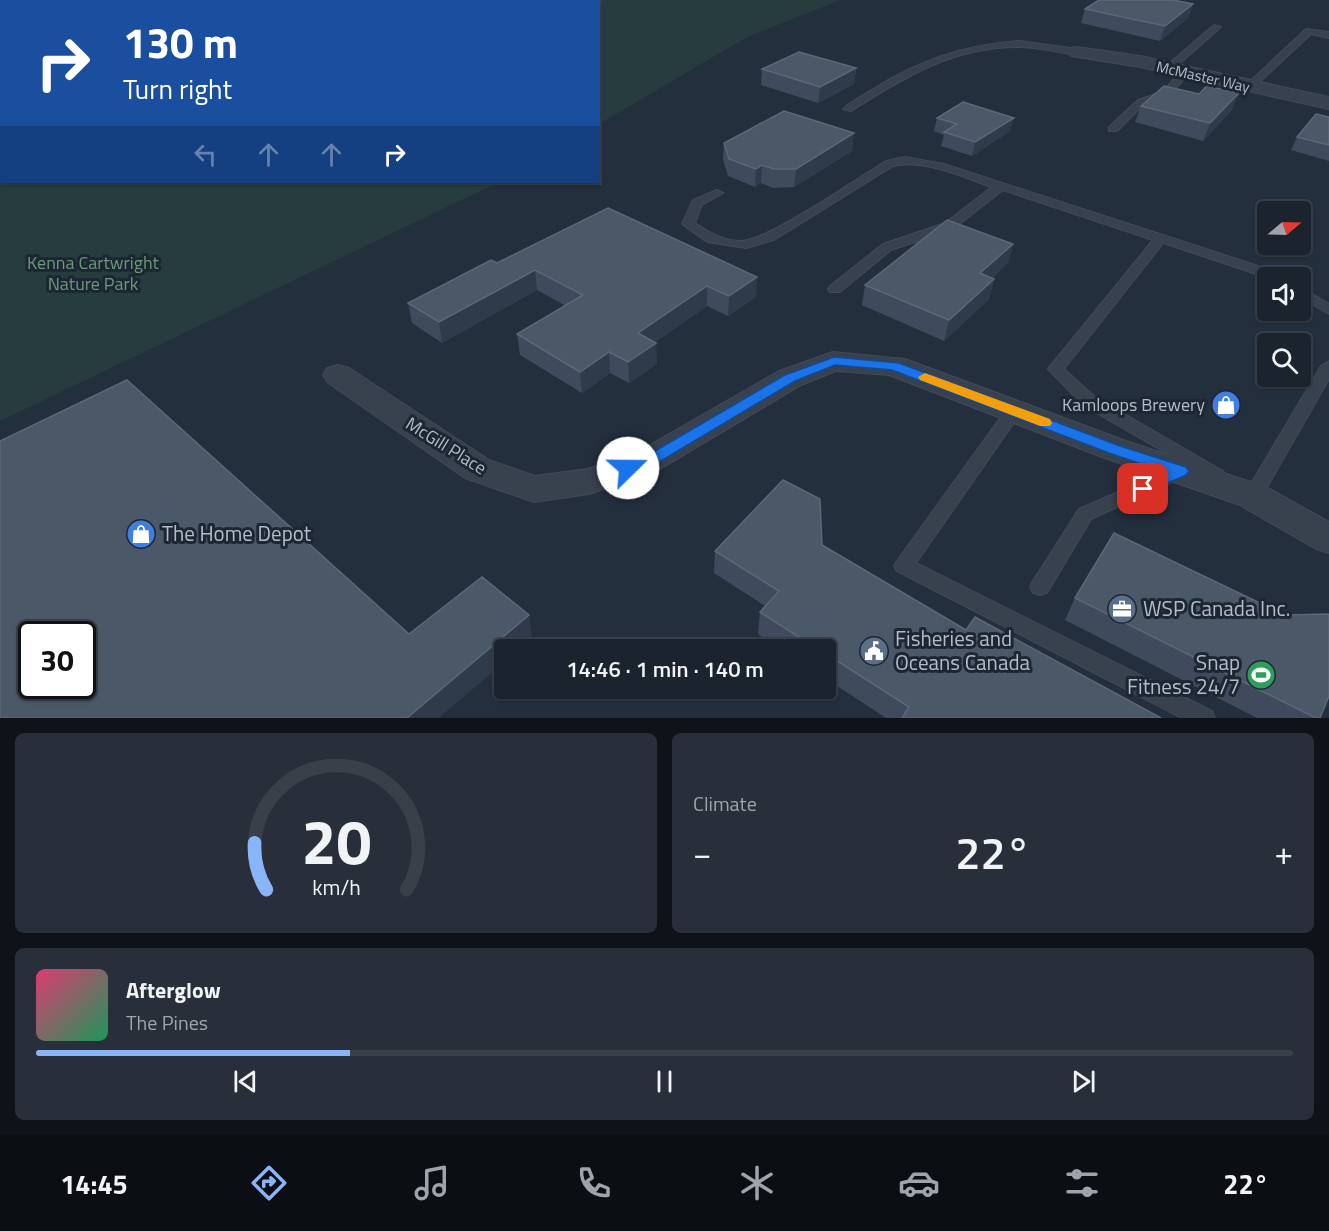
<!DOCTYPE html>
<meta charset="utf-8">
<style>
:root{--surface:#1b232e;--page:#282f3a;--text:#f1f3f6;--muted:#a0a4aa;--line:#39404a;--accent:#8ab4f8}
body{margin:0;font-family:"Titillium Web",sans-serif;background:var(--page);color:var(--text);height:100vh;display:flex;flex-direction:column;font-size:22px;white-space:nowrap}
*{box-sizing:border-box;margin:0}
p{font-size:20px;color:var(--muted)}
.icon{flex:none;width:33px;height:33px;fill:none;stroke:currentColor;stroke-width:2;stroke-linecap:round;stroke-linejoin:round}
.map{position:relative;height:718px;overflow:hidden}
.side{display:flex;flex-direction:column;gap:15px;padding:15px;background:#0f1319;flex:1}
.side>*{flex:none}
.top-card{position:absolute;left:0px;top:0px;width:600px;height:183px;box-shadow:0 2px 4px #0004,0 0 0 2px var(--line);background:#1a4fa0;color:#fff;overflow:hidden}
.needle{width:39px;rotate:71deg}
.tools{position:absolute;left:1257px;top:201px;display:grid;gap:12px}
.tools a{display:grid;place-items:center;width:54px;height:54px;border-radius:6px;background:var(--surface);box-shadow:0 2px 4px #0004,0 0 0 2px var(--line);font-size:30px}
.speed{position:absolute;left:18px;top:621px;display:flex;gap:12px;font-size:30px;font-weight:700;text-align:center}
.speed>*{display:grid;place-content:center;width:78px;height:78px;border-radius:50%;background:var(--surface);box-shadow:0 2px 4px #0004,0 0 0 2px var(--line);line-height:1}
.speed .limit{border:3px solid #111;border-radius:9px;background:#fff;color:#111}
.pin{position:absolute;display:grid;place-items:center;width:51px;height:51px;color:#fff;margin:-26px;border-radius:12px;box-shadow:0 3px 9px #0006}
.me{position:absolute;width:66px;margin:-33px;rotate:68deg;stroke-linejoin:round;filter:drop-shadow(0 0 4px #0008)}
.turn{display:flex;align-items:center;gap:21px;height:126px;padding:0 24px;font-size:27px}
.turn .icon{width:78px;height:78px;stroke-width:2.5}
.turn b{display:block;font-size:42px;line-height:51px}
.lanes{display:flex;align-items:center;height:57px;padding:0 24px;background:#0003;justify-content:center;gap:30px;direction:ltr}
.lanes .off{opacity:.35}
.big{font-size:45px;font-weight:600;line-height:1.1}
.side .widget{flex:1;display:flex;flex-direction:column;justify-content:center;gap:9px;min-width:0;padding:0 21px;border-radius:9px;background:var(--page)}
.side .dial{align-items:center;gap:0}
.dial svg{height:156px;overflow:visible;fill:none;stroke:var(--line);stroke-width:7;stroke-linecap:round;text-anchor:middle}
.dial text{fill:var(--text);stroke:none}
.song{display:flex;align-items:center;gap:18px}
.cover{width:72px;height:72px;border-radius:9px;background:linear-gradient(135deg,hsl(340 70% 55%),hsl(150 70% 35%))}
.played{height:6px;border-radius:3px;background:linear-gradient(90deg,var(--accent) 25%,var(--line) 25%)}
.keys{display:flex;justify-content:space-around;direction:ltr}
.heat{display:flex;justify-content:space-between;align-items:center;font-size:33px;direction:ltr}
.side .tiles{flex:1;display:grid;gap:15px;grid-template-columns:1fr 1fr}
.widget:last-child{grid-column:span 2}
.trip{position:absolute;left:494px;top:639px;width:342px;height:60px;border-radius:6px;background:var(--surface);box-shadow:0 2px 4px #0004,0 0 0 2px var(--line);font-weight:600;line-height:60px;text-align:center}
.menu{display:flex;height:96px;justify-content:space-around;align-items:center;background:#0b0e12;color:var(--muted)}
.menu .icon{width:42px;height:42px}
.menu .active{color:var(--accent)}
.menu b{font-size:27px;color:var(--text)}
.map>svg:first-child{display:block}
.green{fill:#263c3f}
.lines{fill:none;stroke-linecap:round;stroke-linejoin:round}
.lane-casing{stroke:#414a57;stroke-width:2}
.street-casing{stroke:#414a57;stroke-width:2}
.lane{fill:#38414e;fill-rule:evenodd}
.street{fill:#38414e;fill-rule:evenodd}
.wall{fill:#3f4b5c}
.shaded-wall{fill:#2f3b4b}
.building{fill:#4b5868;stroke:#5c6777;stroke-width:1.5;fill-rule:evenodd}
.route{fill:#1a73e8;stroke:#114b97;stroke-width:1.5}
.slow{fill:#f59e0b}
.labels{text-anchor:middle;stroke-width:6;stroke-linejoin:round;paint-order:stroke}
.far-street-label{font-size:15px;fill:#b4bcc9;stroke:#1d2633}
.park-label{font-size:18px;fill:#6b9a76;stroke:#1d2633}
.poi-label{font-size:18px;fill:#b4bcc9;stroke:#1d2633;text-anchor:end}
.street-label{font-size:18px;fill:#b4bcc9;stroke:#1d2633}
.near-poi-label{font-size:21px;fill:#b4bcc9;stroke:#1d2633;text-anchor:start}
</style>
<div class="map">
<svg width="1329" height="718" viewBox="0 0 1329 718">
<rect width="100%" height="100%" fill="#242f3e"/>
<!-- green -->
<polygon class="green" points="0,0 841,0 749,36 599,124 598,2 2,2 2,182 499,182 0,421"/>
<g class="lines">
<!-- lane casing -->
<g class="lane-casing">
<g id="lane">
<polygon points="1214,25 1221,27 1171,71 1165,71 1165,67"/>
<polygon points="1306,29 1329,32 1329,38 1311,34 1251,90 1245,90 1245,86"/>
<path d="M 1019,41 L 1077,49 L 1081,52 L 1077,55 C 1058,52 1037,47 1017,47 C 953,47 903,78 851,111 L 843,109 C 850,102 861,96 870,91 C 917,61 963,45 1019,41 Z"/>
<polygon points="1182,71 1190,73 1168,96 1144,104 1117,131 1109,131 1109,127 1138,100 1162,92"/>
<path d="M 905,157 L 944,164 L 1286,275 L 1287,278 L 1268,278 L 1163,243 L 1064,369 L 1095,397 L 1223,471 L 1226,475 L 1223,479 L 1217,481 L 1211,479 L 1083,405 L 1048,369 L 1153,240 L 1003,190 L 953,229 L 891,250 L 840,292 L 830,292 L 828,289 L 830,286 L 883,244 L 945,223 L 992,187 C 962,177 926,159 893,166 L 774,240 L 746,248 L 707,242 L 682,224 L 693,200 L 717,190 L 723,193 L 702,205 L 695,223 C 709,232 723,241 741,241 C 768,241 859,177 886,161 Z"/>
<polygon points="1300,287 1329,304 1329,314 1300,297"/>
<polygon points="1329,361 1329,379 1259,501 1253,503 1242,498 1239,493 1242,488 1249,487 1321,366"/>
<polygon points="1014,406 1020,407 1022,411 916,563 1212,711 1215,718 1182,718 897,571 894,566 897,561 1008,407"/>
<polygon points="1181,465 1187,467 1190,471 1187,475 1091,519 1047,593 1040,595 1033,593 1030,587 1033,581 1079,509"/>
</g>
</g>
<!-- street casing -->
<g class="street-casing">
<g id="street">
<polygon points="1077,47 1140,56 1329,97 1329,109 1140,67 1071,56 1068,52 1071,48"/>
<polygon points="833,352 905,359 1126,441 1266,487 1329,522 1329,553 1316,549 1240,505 1102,457 889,375 836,371 801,385 660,469 589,494 534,502 465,478 327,382 323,375 327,368 338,365 349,368 489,460 535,476 587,469 636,453 779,371"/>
</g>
</g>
<!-- lane -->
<use href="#lane" class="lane"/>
<!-- street -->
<use href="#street" class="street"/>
</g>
<!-- wall -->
<g class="wall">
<polygon points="1193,4 1188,18 1160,41 1081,23 1085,9"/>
<polygon points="856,68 854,84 818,103 761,85 762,69"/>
<polygon points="1141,106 1232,110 1203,141 1135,122"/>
<polygon points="1329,117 1329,161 1291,150 1297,137"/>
<polygon points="937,118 1010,131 972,156 941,146 944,135 934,131"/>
<polygon points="724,143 852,151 794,187 773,188 761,183 755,187 728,176 723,160"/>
<polygon points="608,208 756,297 728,316 707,306 655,342 657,364 629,383 610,373 582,393 520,355 517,334 566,306 537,290 442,343 412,323 408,303 497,263"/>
<polygon points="1013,244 1008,263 992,278 994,279 989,299 944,341 862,305 865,285"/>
<polygon points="822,545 966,630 1161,718 886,718 825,678 825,650 781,650 758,634 760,612 765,606 714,573 715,551"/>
<polygon points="1075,598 1285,615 1320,718 1257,718 1065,620"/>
</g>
<!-- shaded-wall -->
<g class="shaded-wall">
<polygon points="1193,4 1188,18 1160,41 1165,26"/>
<polygon points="856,68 854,84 818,103 820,87"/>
<polygon points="1239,93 1232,110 1203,141 1210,123"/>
<polygon points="1014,118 1010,131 972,156 975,142"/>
<polygon points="854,133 852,151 794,187 796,169"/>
<polygon points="762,165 761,183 755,187 756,169"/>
<polygon points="1013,244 1008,263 976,293 980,273"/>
<polygon points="535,270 537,290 442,343 439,322"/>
<polygon points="757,277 756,297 728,316 729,296"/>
<polygon points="994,279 989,299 944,341 949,320"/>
<polygon points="707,286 707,306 638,353 638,333"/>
<polygon points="656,343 657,364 629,383 628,362"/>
<polygon points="609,352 610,373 582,393 580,372"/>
<polygon points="529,615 532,637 518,650 504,650 504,662 439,718 407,718"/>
</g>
<!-- building -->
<g class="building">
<polygon points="1099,0 1173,0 1193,4 1165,26 1085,9"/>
<polygon points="799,52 856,68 820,87 762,69"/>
<polygon points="1164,86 1199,94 1207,86 1239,93 1210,123 1141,106"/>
<polygon points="963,102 1014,118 975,142 944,132 957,124 937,118"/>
<polygon points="784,111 854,133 796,169 774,169 762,165 756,169 729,159 724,143"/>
<polygon points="1316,114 1329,117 1329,145 1297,137"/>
<polygon points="608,208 757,277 729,296 707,286 638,333 656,343 628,362 609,352 580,372 517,334 583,295 535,270 439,322 408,303 491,260 497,263"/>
<polygon points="947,220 1013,244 980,273 994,279 949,320 865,285"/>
<path d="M 127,380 L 409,634 L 482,577 L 529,615 L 407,718 L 0,718 L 0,441 ZM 32,634 L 82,634 L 82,686 L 32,686 Z"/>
<polygon points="783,480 820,499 822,545 966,630 975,617 1161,718 902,718 909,707 825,653 825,650 819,650 760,612 779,591 715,551"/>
<polygon points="1114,533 1285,615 1329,614 1329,696 1320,718 1316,718 1075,598"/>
</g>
<!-- route -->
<polygon class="route" points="834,357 899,363 1120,446 1186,467 1189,471 1186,475 1143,494 1137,493 1135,489 1137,484 1165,472 1109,453 892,370 835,365 795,381 654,465 628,474 623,472 621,468 623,464 643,458 785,375"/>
<!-- slow -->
<polygon class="slow" points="925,373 1050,419 1052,423 1050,426 1040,426 920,380 918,377"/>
<!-- icons -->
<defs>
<g id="shop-disc" transform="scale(1.5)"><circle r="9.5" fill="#3f7fe0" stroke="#1d2633"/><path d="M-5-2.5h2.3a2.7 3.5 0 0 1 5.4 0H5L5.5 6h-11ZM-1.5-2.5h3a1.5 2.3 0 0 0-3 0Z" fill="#fff"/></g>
<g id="office-disc" transform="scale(1.5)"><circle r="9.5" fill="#5c6f8a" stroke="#1d2633"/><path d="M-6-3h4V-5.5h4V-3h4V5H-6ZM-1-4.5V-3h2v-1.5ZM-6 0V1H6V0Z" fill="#fff"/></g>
<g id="civic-disc" transform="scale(1.5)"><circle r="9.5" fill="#5c6f8a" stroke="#1d2633"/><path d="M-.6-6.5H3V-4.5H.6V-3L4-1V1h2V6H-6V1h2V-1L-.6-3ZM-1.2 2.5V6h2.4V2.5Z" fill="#fff"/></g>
<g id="stadium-disc" transform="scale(1.5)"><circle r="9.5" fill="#2e9e5b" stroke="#1d2633"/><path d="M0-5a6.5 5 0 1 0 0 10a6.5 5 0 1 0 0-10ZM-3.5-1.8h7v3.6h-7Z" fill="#fff"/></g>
</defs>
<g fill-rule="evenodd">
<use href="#shop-disc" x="1226" y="405"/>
<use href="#shop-disc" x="141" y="534"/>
<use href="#office-disc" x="1122" y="609"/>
<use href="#civic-disc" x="874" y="651"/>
<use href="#stadium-disc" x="1261" y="675"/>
</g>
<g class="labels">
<!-- far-street labels -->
<g class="far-street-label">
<text transform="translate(1203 77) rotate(13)" y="5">McMaster Way</text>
</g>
<!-- park labels -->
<g class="park-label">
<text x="93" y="269">Kenna Cartwright<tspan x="93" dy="21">Nature Park</tspan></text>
</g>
<!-- poi labels -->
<g class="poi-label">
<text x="1205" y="411">Kamloops Brewery</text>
</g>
<!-- street labels -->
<g class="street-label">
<text transform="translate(446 446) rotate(32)" y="6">McGill Place</text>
</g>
<!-- near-poi labels -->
<g class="near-poi-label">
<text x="162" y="541">The Home Depot</text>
<text x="1143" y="616">WSP Canada Inc.</text>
<text x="895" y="646">Fisheries and<tspan x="895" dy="24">Oceans Canada</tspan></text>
<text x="1240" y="670" text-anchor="end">Snap<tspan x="1240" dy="24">Fitness 24/7</tspan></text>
</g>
</g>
</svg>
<div class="tools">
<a><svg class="needle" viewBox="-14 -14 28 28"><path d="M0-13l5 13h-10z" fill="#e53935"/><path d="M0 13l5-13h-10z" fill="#a0a4aa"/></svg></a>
<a><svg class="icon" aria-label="sound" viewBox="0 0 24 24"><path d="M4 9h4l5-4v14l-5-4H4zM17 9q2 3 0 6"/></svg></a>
<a><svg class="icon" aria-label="search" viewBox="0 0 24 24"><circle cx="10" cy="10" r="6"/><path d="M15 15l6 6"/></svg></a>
</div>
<div class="speed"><div class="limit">30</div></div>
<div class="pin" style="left:1143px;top:489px;background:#d93025"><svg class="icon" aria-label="arrive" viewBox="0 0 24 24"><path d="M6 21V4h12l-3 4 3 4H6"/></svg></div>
<svg class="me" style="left:628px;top:468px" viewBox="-20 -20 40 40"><circle r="19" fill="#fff"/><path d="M0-13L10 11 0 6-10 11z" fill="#1a73e8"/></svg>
<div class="trip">14:46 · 1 min · 140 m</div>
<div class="top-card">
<div class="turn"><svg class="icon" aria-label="right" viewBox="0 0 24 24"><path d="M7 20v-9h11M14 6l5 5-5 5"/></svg><div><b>130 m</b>Turn right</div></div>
<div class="lanes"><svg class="icon off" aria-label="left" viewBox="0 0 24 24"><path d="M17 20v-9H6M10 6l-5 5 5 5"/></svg><svg class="icon off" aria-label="ahead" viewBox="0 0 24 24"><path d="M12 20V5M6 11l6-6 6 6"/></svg><svg class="icon off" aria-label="ahead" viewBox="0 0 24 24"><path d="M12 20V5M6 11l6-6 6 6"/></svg><svg class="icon" aria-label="right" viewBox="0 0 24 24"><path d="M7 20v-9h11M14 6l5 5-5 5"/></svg></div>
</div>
</div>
<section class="side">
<div class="tiles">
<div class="widget dial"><svg viewBox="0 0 100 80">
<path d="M14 69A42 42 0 1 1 86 69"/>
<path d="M14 69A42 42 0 0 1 8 45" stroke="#8ab4f8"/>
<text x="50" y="56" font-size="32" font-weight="700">20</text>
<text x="50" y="72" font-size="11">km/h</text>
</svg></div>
<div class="widget"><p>Climate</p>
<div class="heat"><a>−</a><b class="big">22°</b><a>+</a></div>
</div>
<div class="widget">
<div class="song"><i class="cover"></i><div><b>Afterglow</b><p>The Pines</p></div></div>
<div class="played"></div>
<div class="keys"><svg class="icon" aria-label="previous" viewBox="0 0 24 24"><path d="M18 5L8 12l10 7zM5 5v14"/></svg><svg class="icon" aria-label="pause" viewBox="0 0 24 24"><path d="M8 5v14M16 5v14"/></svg><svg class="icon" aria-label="next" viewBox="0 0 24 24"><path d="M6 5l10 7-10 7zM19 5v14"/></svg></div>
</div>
</div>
</section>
<nav class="menu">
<b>14:45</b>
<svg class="icon active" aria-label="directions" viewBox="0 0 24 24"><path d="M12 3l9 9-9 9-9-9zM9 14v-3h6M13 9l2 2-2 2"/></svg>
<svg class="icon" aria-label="music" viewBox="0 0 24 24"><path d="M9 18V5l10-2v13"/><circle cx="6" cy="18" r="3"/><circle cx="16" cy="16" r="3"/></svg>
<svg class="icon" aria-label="phone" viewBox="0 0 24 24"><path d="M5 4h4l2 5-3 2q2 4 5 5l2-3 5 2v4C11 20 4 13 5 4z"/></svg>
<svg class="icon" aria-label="climate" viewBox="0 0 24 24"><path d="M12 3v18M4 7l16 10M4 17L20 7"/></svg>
<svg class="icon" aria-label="car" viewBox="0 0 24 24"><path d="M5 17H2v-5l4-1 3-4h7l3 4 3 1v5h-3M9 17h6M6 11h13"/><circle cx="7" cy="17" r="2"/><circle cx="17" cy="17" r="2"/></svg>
<svg class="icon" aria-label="filters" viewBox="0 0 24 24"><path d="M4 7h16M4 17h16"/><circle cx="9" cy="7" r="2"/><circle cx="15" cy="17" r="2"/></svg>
<b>22°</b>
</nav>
